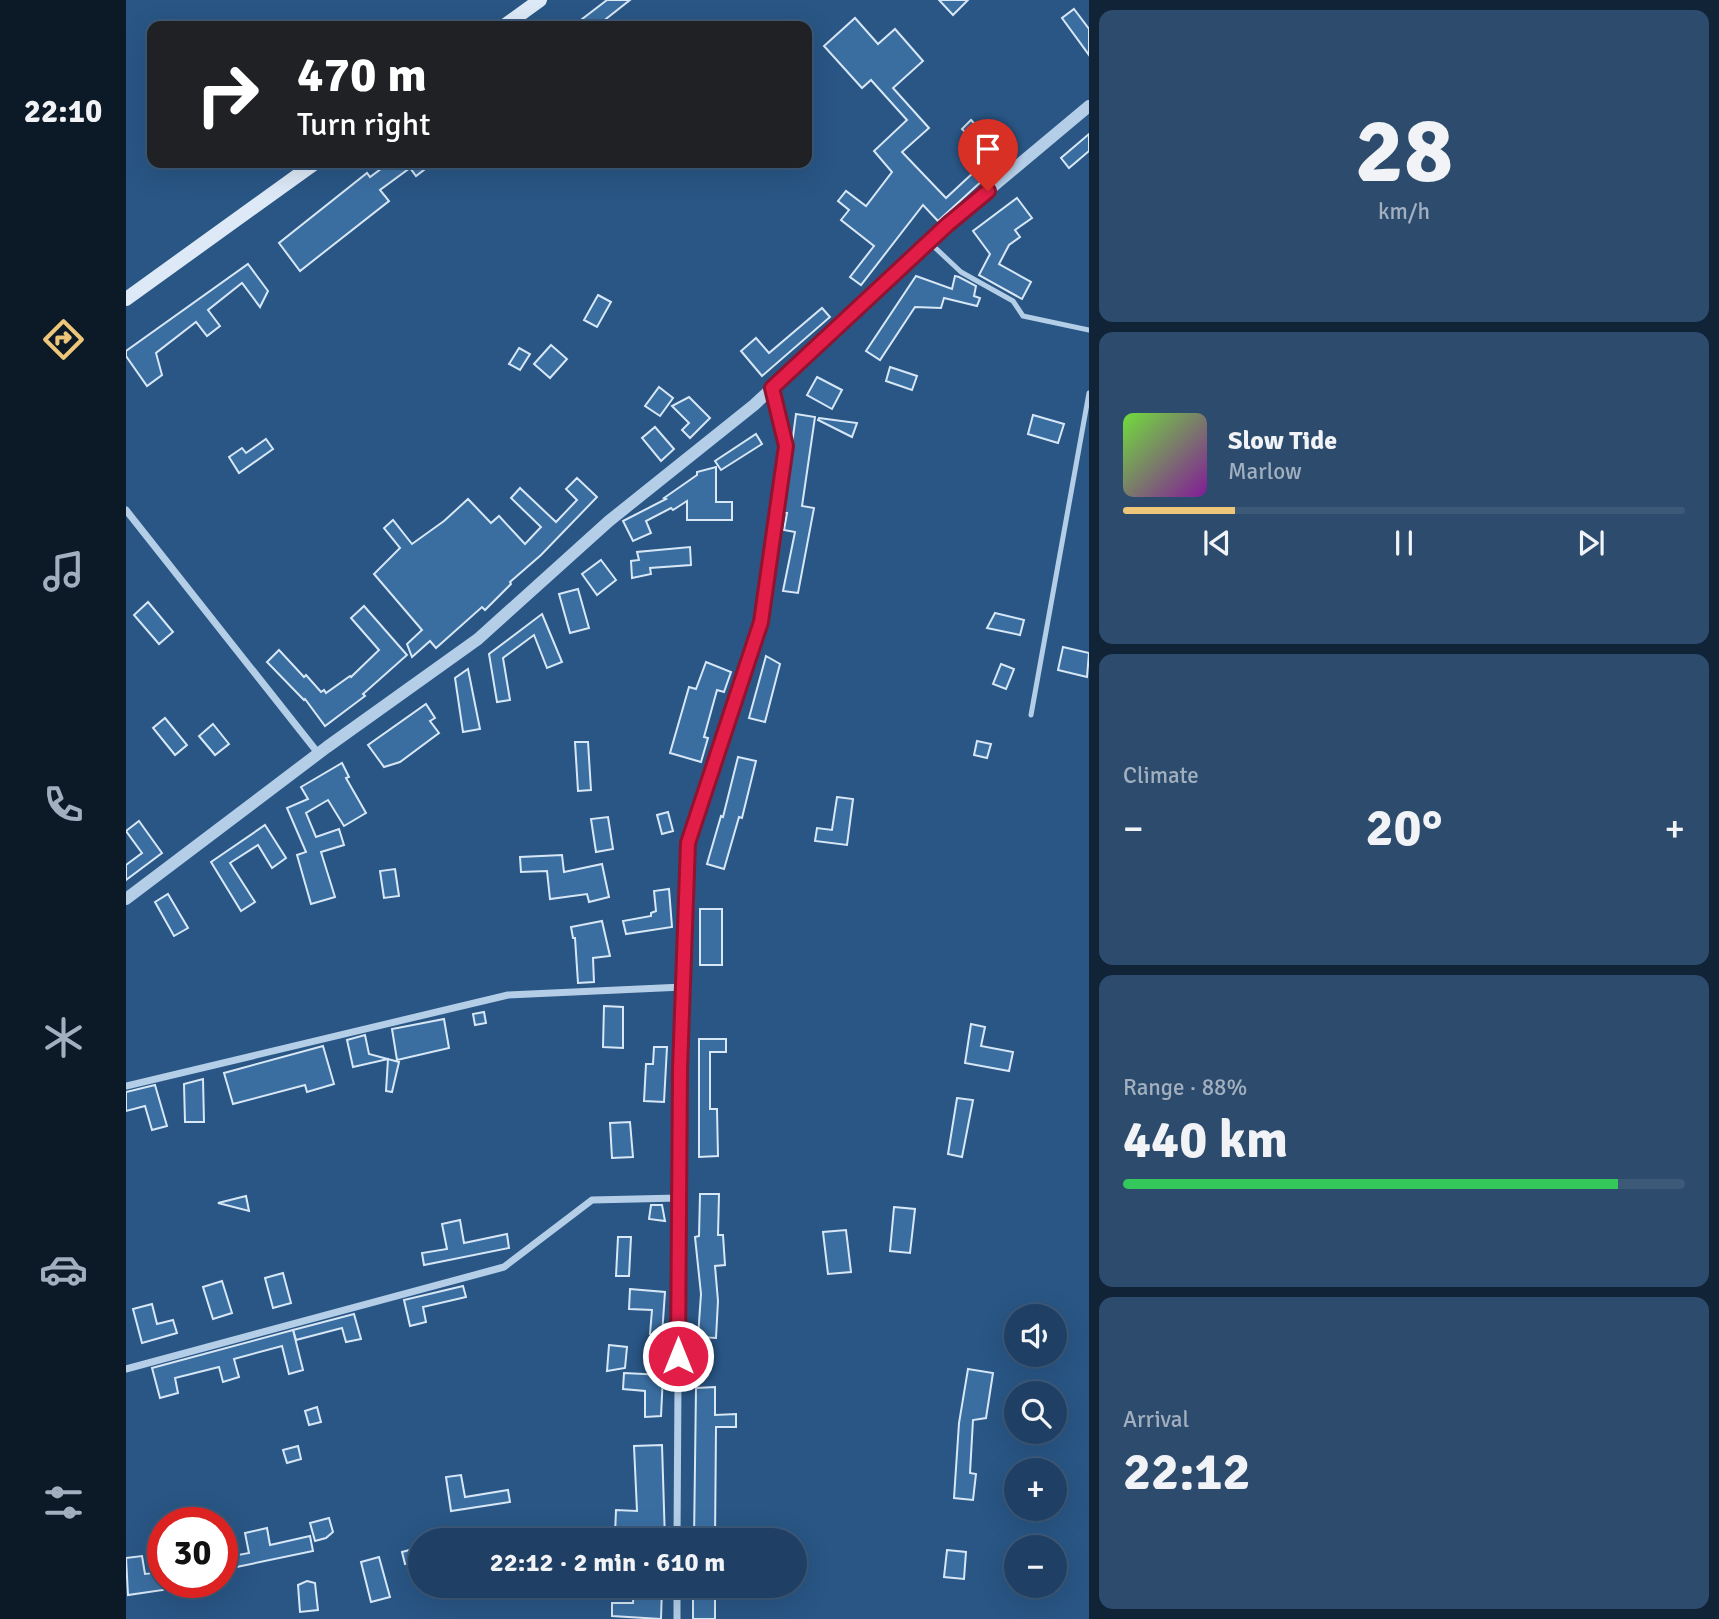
<!DOCTYPE html>
<meta charset="utf-8">
<style>
:root{--surface:#1f4064;--page:#2c4b6d;--text:#f1f3f6;--muted:#a1afbf;--line:#3c5978;--accent:#eec67a}
body{margin:0;font-family:Signika,sans-serif;background:var(--page);color:var(--text);height:100vh;display:flex;flex-direction:column;font-size:26px;white-space:nowrap}
*{box-sizing:border-box;margin:0}
p{font-size:23px;color:var(--muted)}
.icon{flex:none;width:38px;height:38px;fill:none;stroke:currentColor;stroke-width:2;stroke-linecap:round;stroke-linejoin:round}
.map{position:relative;flex:1;overflow:hidden}
.side{display:flex;flex-direction:column;gap:10px;padding:10px;background:#112337;width:630px}
.side>*{flex:none}
.top-card{position:absolute;left:21px;top:21px;width:665px;height:147px;border-radius:14px;box-shadow:0 7px 28px #0002,0 0 0 2px var(--line);background:#202124;color:#fff;overflow:hidden}
.buttons{position:absolute;left:878px;top:1304px;display:grid;gap:14px}
.buttons a{display:grid;place-items:center;width:63px;height:63px;border-radius:50%;background:var(--surface);box-shadow:0 7px 28px #0002,0 0 0 2px var(--line);font-size:35px}
.speed{position:absolute;left:21px;top:1507px;display:flex;gap:14px;font-size:35px;font-weight:700;text-align:center}
.speed>*{display:grid;place-content:center;width:91px;height:91px;border-radius:50%;background:var(--surface);box-shadow:0 7px 28px #0002,0 0 0 2px var(--line);line-height:1}
.speed .limit{border:10px solid #d22;background:#fff;color:#111}
.pin{position:absolute;display:grid;place-items:center;width:60px;height:60px;color:#fff;margin:-72px -30px;border-radius:50% 50% 50% 0;rotate:-45deg;box-shadow:0 0 7px #0007}
.pin .icon{rotate:45deg}
.me{position:absolute;width:77px;margin:-38px;rotate:0deg;stroke-linejoin:round;filter:drop-shadow(0 0 5px #0008)}
.turn{display:flex;align-items:center;gap:24px;height:147px;padding:0 35px;font-size:32px}
.turn .icon{width:91px;height:91px;stroke-width:2.5}
.turn b{display:block;font-size:49px;line-height:60px}
.big{font-size:52px;font-weight:700;line-height:1.1}
.side .tile{flex:1;display:flex;flex-direction:column;justify-content:center;gap:10px;min-width:0;padding:0 24px;border-radius:14px;background:var(--page)}
.side .dial{align-items:center;gap:0}
.dial b{font-size:91px;line-height:1}
.song{display:flex;align-items:center;gap:21px}
.cover{width:84px;height:84px;border-radius:10px;background:linear-gradient(135deg,hsl(100 70% 55%),hsl(290 70% 35%))}
.played{height:7px;border-radius:4px;background:linear-gradient(90deg,var(--accent) 20%,var(--line) 20%)}
.keys{display:flex;justify-content:space-around;direction:ltr}
.heat{display:flex;justify-content:space-between;align-items:center;font-size:38px;direction:ltr}
.charge{height:10px;border-radius:5px;background:linear-gradient(90deg,#34c759 88%,var(--line) 0)}
.trip{position:absolute;left:282px;top:1528px;width:399px;height:70px;border-radius:35px;background:var(--surface);box-shadow:0 7px 28px #0002,0 0 0 2px var(--line);font-weight:700;line-height:70px;text-align:center}
main{display:flex;flex:1;min-height:0}
.menu{display:flex;flex-direction:column;width:126px;justify-content:space-around;align-items:center;background:#0c1a28;color:var(--muted)}
.menu .icon{width:49px;height:49px}
.menu .selected{color:var(--accent)}
.menu b{font-size:32px;color:var(--text)}
.map>svg:first-child{display:block}
.building{fill:#3a6ea1;stroke:#d7e7f6;stroke-width:2}
.lines{fill:none;stroke-linecap:round;stroke-linejoin:round}
.service{stroke:#b4cee7;stroke-width:5}
.minor{stroke:#b4cee7;stroke-width:7}
.tertiary{stroke:#b4cee7;stroke-width:12}
.secondary{stroke:#dde9f7;stroke-width:14}
.route-casing{stroke:#92132f;stroke-width:18}
.route{stroke:#e11d48;stroke-width:12}
</style>
<main>
<nav class="menu">
<b>22:10</b>
<svg class="icon selected" aria-label="directions" viewBox="0 0 24 24"><path d="M12 3l9 9-9 9-9-9zM9 14v-3h6M13 9l2 2-2 2"/></svg>
<svg class="icon" aria-label="music" viewBox="0 0 24 24"><path d="M9 18V5l10-2v13"/><circle cx="6" cy="18" r="3"/><circle cx="16" cy="16" r="3"/></svg>
<svg class="icon" aria-label="phone" viewBox="0 0 24 24"><path d="M5 4h4l2 5-3 2q2 4 5 5l2-3 5 2v4C11 20 4 13 5 4z"/></svg>
<svg class="icon" aria-label="climate" viewBox="0 0 24 24"><path d="M12 3v18M4 7l16 10M4 17L20 7"/></svg>
<svg class="icon" aria-label="car" viewBox="0 0 24 24"><path d="M5 17H2v-5l4-1 3-4h7l3 4 3 1v5h-3M9 17h6M6 11h13"/><circle cx="7" cy="17" r="2"/><circle cx="17" cy="17" r="2"/></svg>
<svg class="icon" aria-label="filters" viewBox="0 0 24 24"><path d="M4 7h16M4 17h16"/><circle cx="9" cy="7" r="2"/><circle cx="15" cy="17" r="2"/></svg>
</nav>
<div class="map">
<svg width="963" height="1619" viewBox="0 0 963 1619">
<rect width="100%" height="100%" fill="#295685"/>
<!-- building -->
<g class="building">
<polygon points="481,0 504,0 471,26 447,26"/>
<polygon points="813,0 842,0 827,15"/>
<polygon points="948,9 963,29 963,55 936,18"/>
<polygon points="729,18 752,44 769,29 797,61 767,88 803,128 776,152 820,198 863,158 836,129 845,120 881,158 812,221 797,205 735,285 724,277 748,246 715,220 723,210 712,201 720,191 740,206 766,172 748,151 781,120 745,80 736,88 698,46"/>
<polygon points="963,134 963,151 943,168 935,158"/>
<polygon points="263,163 307,163 290,176 284,168 254,190 263,201 174,271 153,243 241,173 244,177"/>
<polygon points="891,198 906,218 889,230 894,237 883,245 873,264 905,282 896,299 853,275 864,254 847,231"/>
<polygon points="122,264 142,291 134,307 116,283 82,310 94,326 81,336 70,322 30,353 36,375 21,386 0,356 0,351"/>
<polygon points="790,276 826,289 829,276 833,277 850,286 848,296 854,298 851,306 818,298 815,308 789,307 754,360 740,351"/>
<polygon points="472,295 485,302 471,327 458,320"/>
<polygon points="696,308 704,317 636,376 615,351 630,338 643,353"/>
<polygon points="425,345 441,359 424,378 408,364"/>
<polygon points="393,348 404,354 394,370 383,364"/>
<polygon points="764,367 791,376 786,390 760,381"/>
<polygon points="691,377 716,390 706,409 681,395"/>
<polygon points="533,387 547,398 534,416 519,406"/>
<polygon points="563,397 584,418 564,438 556,430 563,423 546,406"/>
<polygon points="670,414 689,417 676,506 688,508 672,593 657,591 669,532 658,530 661,513 657,513"/>
<polygon points="907,415 938,424 932,443 902,434"/>
<polygon points="693,418 731,423 726,437 692,420"/>
<polygon points="529,427 548,449 535,461 516,438"/>
<polygon points="630,434 636,444 595,470 589,461"/>
<polygon points="140,439 147,449 113,473 103,457 116,448 120,453"/>
<polygon points="590,467 590,502 606,502 606,520 561,520 561,501 547,510 545,508 520,521 525,533 507,541 497,521 540,499 538,498 571,475 571,472"/>
<polygon points="451,478 471,497 415,555 384,582 385,584 359,610 356,607 310,648 304,641 286,657 281,644 296,630 248,574 274,548 258,528 267,520 286,544 318,521 342,499 365,523 373,516 399,544 415,527 385,498 394,488 430,522 451,500 440,489"/>
<polygon points="564,547 565,565 524,568 525,574 506,578 505,561 513,560 511,552"/>
<polygon points="475,560 490,580 471,595 456,574"/>
<polygon points="452,589 463,628 444,633 433,594"/>
<polygon points="22,602 47,632 33,644 8,615"/>
<polygon points="238,606 281,655 237,694 239,696 199,726 179,699 178,700 141,662 153,650 178,677 180,675 195,692 198,690 200,693 224,676 225,677 253,650 225,618"/>
<polygon points="869,613 898,620 894,635 861,628"/>
<polygon points="416,614 436,662 421,668 408,635 377,658 384,700 371,702 363,654"/>
<polygon points="937,647 963,653 961,677 932,670"/>
<polygon points="640,656 654,664 639,722 623,718"/>
<polygon points="580,662 605,672 598,692 591,690 578,737 582,738 575,762 544,753 563,687 570,689"/>
<polygon points="875,664 888,669 880,689 867,684"/>
<polygon points="342,669 354,729 337,732 329,678"/>
<polygon points="300,704 309,718 304,721 313,733 274,762 258,767 242,745"/>
<polygon points="39,718 61,745 49,755 27,728"/>
<polygon points="87,724 103,744 89,755 73,736"/>
<polygon points="851,741 865,744 861,758 848,755"/>
<polygon points="449,742 462,742 465,790 452,791"/>
<polygon points="612,757 630,761 616,818 613,817 598,869 581,864 595,816 597,817"/>
<polygon points="216,763 223,777 220,778 240,813 218,826 202,800 180,813 190,837 213,829 218,845 195,852 209,897 185,904 171,855 180,852 161,808 182,799 175,787"/>
<polygon points="711,797 727,799 721,845 689,841 691,828 706,830"/>
<polygon points="542,812 547,831 536,834 531,815"/>
<polygon points="482,817 487,849 470,852 465,819"/>
<polygon points="13,821 36,853 0,880 0,865 16,853 0,831"/>
<polygon points="139,825 160,858 146,868 132,845 104,863 129,902 115,911 85,862"/>
<polygon points="436,855 438,872 476,864 483,897 463,902 461,894 424,899 421,871 395,872 394,857"/>
<polygon points="269,869 273,896 258,898 254,871"/>
<polygon points="543,889 546,927 500,934 497,921 525,916 525,913 530,911 528,891"/>
<polygon points="42,894 62,928 48,936 29,902"/>
<rect x="574" y="909" width="22" height="56"/>
<polygon points="476,921 484,956 467,958 468,982 452,983 449,938 447,938 445,927"/>
<polygon points="478,1006 497,1007 497,1048 477,1047"/>
<polygon points="358,1012 360,1023 349,1025 347,1014"/>
<polygon points="318,1019 323,1048 271,1060 266,1029"/>
<polygon points="845,1024 859,1027 855,1046 887,1052 883,1071 839,1063"/>
<polygon points="239,1035 243,1054 273,1062 266,1092 260,1091 262,1059 227,1067 221,1040"/>
<polygon points="573,1039 600,1039 600,1052 584,1052 584,1109 591,1109 592,1156 573,1157"/>
<polygon points="197,1046 208,1084 181,1092 179,1085 107,1104 98,1073"/>
<polygon points="528,1047 541,1047 538,1102 518,1101 520,1064 527,1064"/>
<polygon points="77,1079 78,1122 59,1122 58,1084"/>
<polygon points="29,1085 41,1126 26,1130 19,1106 0,1111 0,1092"/>
<polygon points="831,1098 847,1100 836,1157 822,1154"/>
<polygon points="504,1122 507,1157 486,1158 484,1123"/>
<polygon points="574,1194 593,1194 592,1235 597,1235 599,1265 589,1266 592,1301 590,1338 572,1337 575,1294 569,1237 573,1236"/>
<polygon points="120,1196 123,1211 92,1203"/>
<polygon points="525,1205 536,1205 539,1221 523,1219"/>
<polygon points="768,1207 789,1209 784,1253 764,1251"/>
<polygon points="334,1220 338,1243 381,1234 383,1248 298,1265 296,1253 321,1249 316,1224"/>
<polygon points="720,1230 725,1272 702,1274 697,1232"/>
<polygon points="492,1237 505,1237 503,1276 490,1276"/>
<polygon points="157,1273 165,1303 147,1308 139,1278"/>
<polygon points="96,1281 106,1313 87,1319 77,1287"/>
<polygon points="337,1286 340,1297 297,1307 300,1322 284,1326 278,1300"/>
<polygon points="504,1289 539,1292 536,1335 524,1334 526,1310 503,1309"/>
<polygon points="26,1304 31,1324 47,1320 51,1333 16,1343 7,1309"/>
<polygon points="228,1314 235,1339 220,1342 216,1328 170,1340 167,1330"/>
<polygon points="167,1330 177,1370 163,1374 156,1346 108,1359 113,1377 97,1382 93,1367 49,1378 52,1393 34,1398 26,1368"/>
<polygon points="483,1345 501,1347 499,1368 481,1371"/>
<polygon points="842,1369 867,1373 860,1418 847,1420 844,1473 850,1474 847,1500 828,1498 833,1423"/>
<polygon points="498,1373 537,1375 535,1416 519,1417 519,1391 497,1389"/>
<polygon points="589,1387 589,1415 610,1414 610,1427 590,1427 589,1540 568,1540 570,1388"/>
<polygon points="191,1407 195,1422 183,1425 179,1411"/>
<polygon points="536,1445 539,1540 522,1540 522,1535 489,1535 490,1510 511,1511 508,1446"/>
<polygon points="172,1446 175,1459 161,1463 157,1450"/>
<polygon points="335,1475 339,1497 382,1490 384,1502 325,1511 320,1477"/>
<polygon points="203,1518 207,1532 200,1538 189,1541 184,1523"/>
<polygon points="141,1528 144,1545 184,1536 187,1551 96,1570 96,1558 123,1553 119,1533"/>
<polygon points="377,1528 381,1540 348,1540 347,1539"/>
<polygon points="294,1547 294,1560 279,1564 276,1552"/>
<polygon points="821,1550 840,1552 838,1579 818,1577"/>
<polygon points="16,1556 19,1574 37,1572 37,1590 2,1595 0,1558"/>
<polygon points="253,1557 264,1597 245,1602 235,1562"/>
<polygon points="181,1581 189,1583 192,1610 174,1612 172,1585"/>
<polygon points="508,1586 536,1586 535,1619 486,1616 486,1603 507,1603"/>
<rect x="567" y="1586" width="22" height="33"/>
</g>
<g class="lines">
<!-- service -->
<g class="service">
<polyline points="803,242 835,272 887,301 897,316 963,330"/>
<polyline points="905,715 963,393"/>
</g>
<!-- minor -->
<g class="minor">
<polyline points="0,510 192,753"/>
<polyline points="0,1086 382,995 557,987"/>
<polyline points="0,1369 378,1267 466,1200 553,1198"/>
<polyline points="551,1540 554,1069 562,843 635,622 660,446 646,388"/>
<polyline points="551,1619 551,1586"/>
</g>
<!-- tertiary -->
<polyline class="tertiary" points="0,899 201,747 352,639 483,521 628,405 821,225 963,106"/>
<!-- secondary -->
<g class="secondary">
<polyline points="378,26 414,0"/>
<polyline points="0,299 189,163"/>
</g>
</g>
<g class="lines">
<!-- route casing -->
<g class="route-casing">
<polyline id="route" points="552,1356 554,1069 562,843 635,622 660,446 646,388 821,225 862,191"/>
</g>
<!-- route -->
<use href="#route" class="route"/>
</g>
</svg>
<div class="buttons">
<a><svg class="icon" aria-label="sound" viewBox="0 0 24 24"><path d="M4 9h4l5-4v14l-5-4H4zM17 9q2 3 0 6"/></svg></a>
<a><svg class="icon" aria-label="search" viewBox="0 0 24 24"><circle cx="10" cy="10" r="6"/><path d="M15 15l6 6"/></svg></a>
<a>+</a>
<a>−</a>
</div>
<div class="speed"><div class="limit">30</div></div>
<div class="pin" style="left:862px;top:191px;background:#d93025"><svg class="icon" aria-label="arrive" viewBox="0 0 24 24"><path d="M6 21V4h12l-3 4 3 4H6"/></svg></div>
<svg class="me" style="left:552px;top:1356px" viewBox="-20 -20 40 40"><circle r="17" fill="#e11d48" stroke="#fff" stroke-width="3"/><path d="M0-11L8 9 0 5-8 9z" fill="#fff"/></svg>
<div class="trip">22:12 · 2 min · 610 m</div>
<div class="top-card">
<div class="turn"><svg class="icon" aria-label="right" viewBox="0 0 24 24"><path d="M7 20v-9h11M14 6l5 5-5 5"/></svg><div><b>470 m</b>Turn right</div></div>
</div>
</div>
<section class="side">
<div class="tile dial"><b>28</b><p>km/h</p></div>
<div class="tile">
<div class="song"><i class="cover"></i><div><b>Slow Tide</b><p>Marlow</p></div></div>
<div class="played"></div>
<div class="keys"><svg class="icon" aria-label="previous" viewBox="0 0 24 24"><path d="M18 5L8 12l10 7zM5 5v14"/></svg><svg class="icon" aria-label="pause" viewBox="0 0 24 24"><path d="M8 5v14M16 5v14"/></svg><svg class="icon" aria-label="next" viewBox="0 0 24 24"><path d="M6 5l10 7-10 7zM19 5v14"/></svg></div>
</div>
<div class="tile"><p>Climate</p>
<div class="heat"><a>−</a><b class="big">20°</b><a>+</a></div>
</div>
<div class="tile"><p>Range · 88%</p><b class="big">440 km</b><div class="charge"></div></div>
<div class="tile"><p>Arrival</p><b class="big">22:12</b></div>
</section>
</main>
